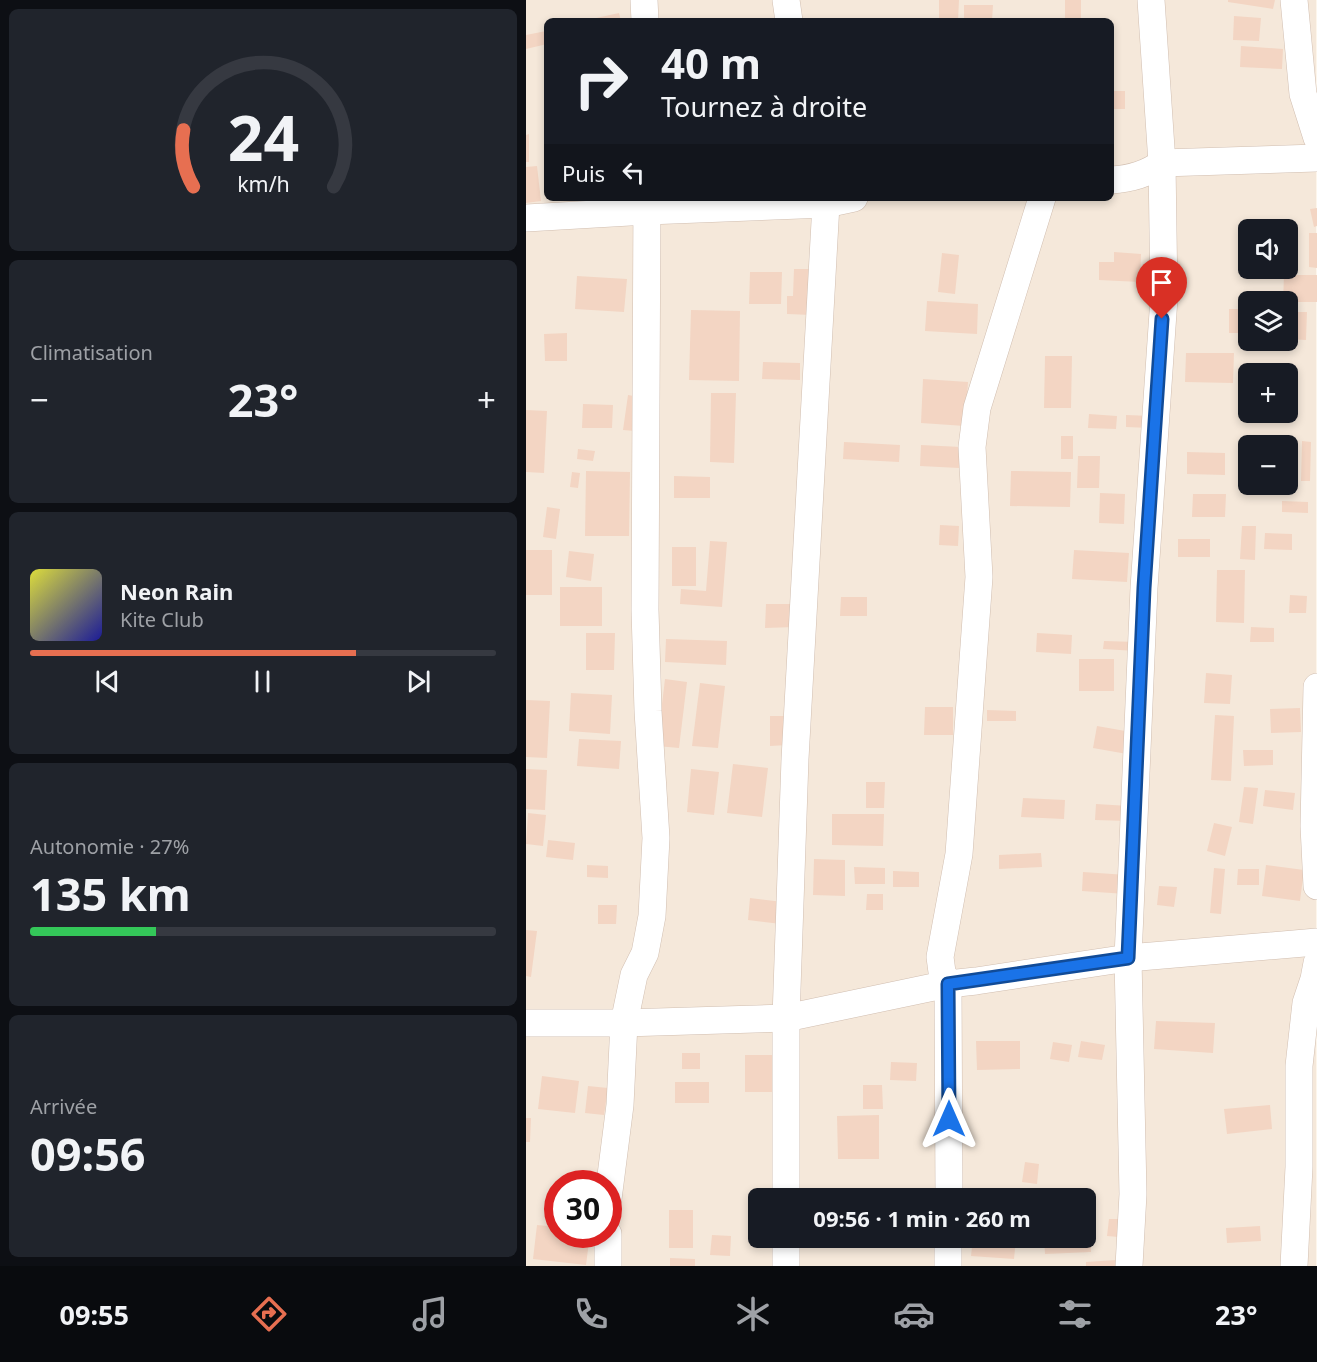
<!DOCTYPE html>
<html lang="fr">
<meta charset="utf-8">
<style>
:root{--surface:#171b24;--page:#20242c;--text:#f1f3f6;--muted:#9ea1a6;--line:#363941;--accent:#e76f51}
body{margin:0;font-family:"Noto Sans",sans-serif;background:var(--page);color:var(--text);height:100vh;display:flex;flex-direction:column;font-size:22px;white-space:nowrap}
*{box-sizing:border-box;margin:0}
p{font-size:20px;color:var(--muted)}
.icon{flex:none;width:33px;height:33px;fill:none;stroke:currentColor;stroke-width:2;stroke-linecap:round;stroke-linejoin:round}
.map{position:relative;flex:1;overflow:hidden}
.drawer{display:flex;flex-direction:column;gap:9px;padding:9px;background:#0d0f14;width:526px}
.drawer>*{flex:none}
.guide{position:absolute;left:18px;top:18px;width:570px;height:183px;border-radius:9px;box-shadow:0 3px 9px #0003;background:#171b24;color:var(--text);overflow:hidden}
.buttons{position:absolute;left:712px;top:219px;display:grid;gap:12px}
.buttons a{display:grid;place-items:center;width:60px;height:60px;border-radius:9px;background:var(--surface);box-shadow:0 3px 9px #0003;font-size:30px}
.speed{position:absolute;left:18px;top:1170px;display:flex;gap:12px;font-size:30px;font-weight:700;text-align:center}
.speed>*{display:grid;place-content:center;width:78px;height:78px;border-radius:50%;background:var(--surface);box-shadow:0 3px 9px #0003;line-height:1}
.speed .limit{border:9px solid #d22;background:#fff;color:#111}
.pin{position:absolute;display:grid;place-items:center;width:51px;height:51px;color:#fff;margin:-62px -26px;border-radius:50% 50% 50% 0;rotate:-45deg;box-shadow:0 0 6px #0007}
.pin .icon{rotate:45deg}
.me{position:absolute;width:66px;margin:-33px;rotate:0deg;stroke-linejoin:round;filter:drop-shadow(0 0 4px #0008)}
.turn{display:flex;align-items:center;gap:21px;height:126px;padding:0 18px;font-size:27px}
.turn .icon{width:78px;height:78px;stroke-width:2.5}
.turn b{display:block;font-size:42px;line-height:51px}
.then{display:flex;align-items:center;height:57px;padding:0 18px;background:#0003;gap:12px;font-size:22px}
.big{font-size:45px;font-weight:700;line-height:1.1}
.drawer .widget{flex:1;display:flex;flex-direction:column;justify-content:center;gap:9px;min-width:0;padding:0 21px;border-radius:9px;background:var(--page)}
.drawer .dial{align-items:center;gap:0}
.dial svg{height:156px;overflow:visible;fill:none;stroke:var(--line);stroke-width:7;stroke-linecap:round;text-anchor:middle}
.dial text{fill:var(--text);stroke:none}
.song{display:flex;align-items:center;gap:18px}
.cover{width:72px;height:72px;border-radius:9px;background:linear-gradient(135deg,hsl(60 70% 55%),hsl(240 70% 35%))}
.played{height:6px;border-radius:3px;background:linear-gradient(90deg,var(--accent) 70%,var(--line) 70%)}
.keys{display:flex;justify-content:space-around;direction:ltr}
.heat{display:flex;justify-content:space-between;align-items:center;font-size:33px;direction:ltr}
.charge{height:9px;border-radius:4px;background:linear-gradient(90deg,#34c759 27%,var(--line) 0)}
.trip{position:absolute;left:222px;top:1188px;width:348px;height:60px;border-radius:9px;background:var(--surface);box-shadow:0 3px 9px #0003;font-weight:700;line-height:60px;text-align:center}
.menu{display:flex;height:96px;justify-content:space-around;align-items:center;background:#090b0e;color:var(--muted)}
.menu .icon{width:42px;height:42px}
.menu .active{color:var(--accent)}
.menu b{font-size:27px;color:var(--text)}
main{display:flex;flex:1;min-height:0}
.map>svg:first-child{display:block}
.residential{fill:#f5e8da;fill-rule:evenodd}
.building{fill:#f3d5c3}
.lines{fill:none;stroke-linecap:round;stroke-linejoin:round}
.minor-casing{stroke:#d1beb0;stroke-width:28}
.minor{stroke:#fff;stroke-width:27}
.route-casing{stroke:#114b97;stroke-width:15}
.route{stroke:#1a73e8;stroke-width:10}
</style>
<main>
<section class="drawer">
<div class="widget dial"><svg viewBox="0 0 100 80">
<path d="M14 69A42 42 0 1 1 86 69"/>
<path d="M14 69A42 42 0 0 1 9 40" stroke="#e76f51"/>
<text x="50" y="56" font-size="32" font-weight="700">24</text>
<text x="50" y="72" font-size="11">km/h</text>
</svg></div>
<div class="widget"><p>Climatisation</p>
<div class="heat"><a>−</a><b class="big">23°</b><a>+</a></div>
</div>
<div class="widget">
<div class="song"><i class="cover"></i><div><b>Neon Rain</b><p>Kite Club</p></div></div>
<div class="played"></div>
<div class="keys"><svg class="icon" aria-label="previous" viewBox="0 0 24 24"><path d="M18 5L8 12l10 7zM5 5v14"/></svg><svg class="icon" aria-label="pause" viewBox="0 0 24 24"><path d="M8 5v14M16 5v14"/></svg><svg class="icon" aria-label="next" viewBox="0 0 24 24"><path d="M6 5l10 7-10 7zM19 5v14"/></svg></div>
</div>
<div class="widget"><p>Autonomie · 27%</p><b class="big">135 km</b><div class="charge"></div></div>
<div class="widget"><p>Arrivée</p><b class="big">09:56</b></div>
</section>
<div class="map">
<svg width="791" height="1266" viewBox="0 0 791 1266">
<rect width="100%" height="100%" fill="#fdf6ec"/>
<!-- residential -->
<path class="residential" d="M 0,0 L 790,0 L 790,1266 L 0,1266 ZM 21,21 L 585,21 L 585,198 L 21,198 ZM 723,230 L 762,230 L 762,268 L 723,268 ZM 723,302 L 762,302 L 762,340 L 723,340 ZM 723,374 L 762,374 L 762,412 L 723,412 ZM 723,446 L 762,446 L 762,484 L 723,484 ZM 32,1184 L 82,1184 L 82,1234 L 32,1234 ZM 232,1198 L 560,1198 L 560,1238 L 232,1238 Z"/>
<!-- building -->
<g class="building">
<polygon points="413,0 433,0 432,21 413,21"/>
<polygon points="539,0 555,0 555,21 539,20"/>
<polygon points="702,0 749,0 747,9 702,2"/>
<polygon points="438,5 467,5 466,21 438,21"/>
<polygon points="93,13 95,21 61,21 61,20"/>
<polygon points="708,16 735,18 733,41 707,40"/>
<polygon points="20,31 21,44 0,49 0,35"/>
<polygon points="715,46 757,49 756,69 714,67"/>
<rect x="585" y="91" width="14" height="18"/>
<polygon points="3,134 3,162 0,162 0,135"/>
<polygon points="11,166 15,201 0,203 0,167"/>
<polygon points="791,208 791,226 788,227 784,209"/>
<polygon points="783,233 791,233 791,268 783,267"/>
<polygon points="762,236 772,236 771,261 762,261"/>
<polygon points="588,252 615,254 614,282 573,280 573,262 588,262"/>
<polygon points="416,253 433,255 429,294 412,292"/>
<polygon points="268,269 287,269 286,315 261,314 261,296 267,296"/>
<polygon points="224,272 256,272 255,304 223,304"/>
<polygon points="758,275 791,275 791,302 757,302"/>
<polygon points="51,276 101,279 98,312 49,309"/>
<polygon points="401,301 452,304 451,334 399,331"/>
<polygon points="703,309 721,309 720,333 703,333"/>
<polygon points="165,310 214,311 213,381 163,380"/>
<polygon points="762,312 781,312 780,340 762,339"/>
<polygon points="41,333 41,361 19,361 18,334"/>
<polygon points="660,353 708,353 707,383 659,382"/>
<polygon points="519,356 546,356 545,408 518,408"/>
<polygon points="237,362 274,363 274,380 236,379"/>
<polygon points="397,379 442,382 439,426 395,423"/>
<polygon points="185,393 210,393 208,463 184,462"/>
<polygon points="102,395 113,397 109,431 97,430"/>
<polygon points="57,404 87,405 86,428 56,428"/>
<polygon points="0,410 21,411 18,473 0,472"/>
<polygon points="563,414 591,416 590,429 562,428"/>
<polygon points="600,415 625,416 624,428 600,427"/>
<rect x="535" y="436" width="12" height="23"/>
<polygon points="776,441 785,442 784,481 775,481"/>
<polygon points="318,442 374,445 373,462 317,459"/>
<polygon points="395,445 435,447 433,468 394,466"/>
<polygon points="52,449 69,451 67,461 51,459"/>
<polygon points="661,452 699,453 699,475 661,474"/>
<polygon points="552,456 574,456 573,488 551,488"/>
<polygon points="60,471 104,472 103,536 59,536"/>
<polygon points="485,471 545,472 544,507 484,506"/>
<polygon points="46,472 54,473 52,488 44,487"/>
<polygon points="148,476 184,477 184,498 148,498"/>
<polygon points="574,493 599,494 598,524 573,523"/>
<polygon points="667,494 700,494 699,517 666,517"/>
<polygon points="756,501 782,502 782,513 756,512"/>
<polygon points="21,507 34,509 30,539 17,537"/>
<polygon points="414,525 433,526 432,546 413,545"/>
<polygon points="716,526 730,526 729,560 714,559"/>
<polygon points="739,533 766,534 766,550 738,549"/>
<rect x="652" y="539" width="32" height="18"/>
<polygon points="184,541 201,542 196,607 154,604 155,589 180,591"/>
<rect x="146" y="547" width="24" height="39"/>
<rect x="0" y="550" width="26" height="45"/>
<polygon points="548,550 603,553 601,582 546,579"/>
<polygon points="43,551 68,554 65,581 40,577"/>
<polygon points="691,570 719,570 718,623 690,622"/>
<rect x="34" y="587" width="42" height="39"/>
<polygon points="764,595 781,596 780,613 763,613"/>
<polygon points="315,597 341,597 341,616 314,616"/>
<polygon points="240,604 269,604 269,627 239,628"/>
<polygon points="725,627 748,628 748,642 724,642"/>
<polygon points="60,633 89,633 88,670 60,670"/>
<polygon points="511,633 546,635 545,654 510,652"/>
<polygon points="140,639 201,641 200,665 139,662"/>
<polygon points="578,641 611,642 610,651 577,649"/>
<rect x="553" y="659" width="35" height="32"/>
<polygon points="680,673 706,675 704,704 678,703"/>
<polygon points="139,679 161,682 153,748 131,746"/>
<polygon points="174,683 199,686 192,748 166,746"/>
<polygon points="45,693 86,695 84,734 43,731"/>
<polygon points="0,700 24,701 21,758 0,757"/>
<polygon points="399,707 427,707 427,735 398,735"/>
<polygon points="774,708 775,732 745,733 744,709"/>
<polygon points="461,710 490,711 490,721 461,721"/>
<polygon points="689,715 708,716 705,781 685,780"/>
<polygon points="244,716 261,716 262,745 244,746"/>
<polygon points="571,726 605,732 601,754 567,748"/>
<polygon points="53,739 95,741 93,769 51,766"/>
<polygon points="717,750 747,750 747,765 718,766"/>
<polygon points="207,764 242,768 236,817 201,813"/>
<polygon points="0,769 21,770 19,810 0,809"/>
<polygon points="165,769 193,772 188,815 161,812"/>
<polygon points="340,782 359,782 358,808 340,808"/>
<polygon points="718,787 732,788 727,824 713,822"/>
<polygon points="739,790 769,793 767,810 737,806"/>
<polygon points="497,798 539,800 538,819 495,817"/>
<polygon points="570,804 603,806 602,821 569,820"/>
<polygon points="2,813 20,815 17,846 0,844"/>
<polygon points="306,814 358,814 357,846 306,845"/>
<polygon points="688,823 706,827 699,856 681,851"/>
<polygon points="22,840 49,843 47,860 20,857"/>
<polygon points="515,853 516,867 473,869 473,855"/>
<polygon points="288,859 319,860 319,896 287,895"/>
<polygon points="61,865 82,866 82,878 61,877"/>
<polygon points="740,865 778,870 774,901 736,896"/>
<polygon points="328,867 359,868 359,884 329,884"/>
<polygon points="688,868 699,869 695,914 684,913"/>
<polygon points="712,869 733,869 733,885 711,885"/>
<polygon points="367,871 393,872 393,887 367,887"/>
<polygon points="557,872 601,875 600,894 556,891"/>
<polygon points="633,886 651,887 648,907 631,905"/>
<polygon points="341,894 357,894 357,910 340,910"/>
<polygon points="224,898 257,902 255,924 222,920"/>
<polygon points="72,905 91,905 90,924 72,924"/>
<polygon points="0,930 11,931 5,977 0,976"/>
<polygon points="630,1021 689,1023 687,1053 628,1049"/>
<polygon points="450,1041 494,1041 494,1069 451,1070"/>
<polygon points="555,1041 579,1045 576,1060 552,1057"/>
<polygon points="527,1042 546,1045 543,1062 524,1059"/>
<rect x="156" y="1053" width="18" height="16"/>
<rect x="219" y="1055" width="30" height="37"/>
<polygon points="365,1062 391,1063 390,1081 364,1080"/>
<polygon points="16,1076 53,1081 49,1113 12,1109"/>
<rect x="149" y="1082" width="34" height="21"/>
<polygon points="337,1085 356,1085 357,1109 337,1109"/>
<polygon points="62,1086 82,1088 78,1115 59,1113"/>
<polygon points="744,1105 746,1129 701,1134 698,1109"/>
<polygon points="353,1115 353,1159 312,1159 311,1116"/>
<polygon points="0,1118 5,1118 4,1142 0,1142"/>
<polygon points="499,1162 513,1164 511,1184 496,1182"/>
<rect x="143" y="1210" width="24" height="38"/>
<polygon points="583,1219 595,1219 593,1237 581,1236"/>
<polygon points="560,1221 564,1221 565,1252 519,1254 518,1238 560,1238"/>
<polygon points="11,1225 32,1227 32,1234 64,1234 60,1265 7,1259"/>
<polygon points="734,1226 735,1241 701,1243 700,1228"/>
<polygon points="186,1235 205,1236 204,1256 184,1255"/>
<polygon points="447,1238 490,1238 488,1259 445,1256"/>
<polygon points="144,1258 169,1259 169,1266 144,1266"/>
<polygon points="590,1260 590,1266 560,1266 560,1262"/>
</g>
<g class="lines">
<!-- minor casing -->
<g class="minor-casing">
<g id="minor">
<polyline points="118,0 119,21"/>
<polyline points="260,0 263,21"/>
<polyline points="768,0 777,94 791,138"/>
<path d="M 585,180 C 604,179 620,175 636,163 L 791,158"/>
<polyline points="0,218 121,211 300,204 328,198"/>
<polyline points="791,687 788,826 791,886"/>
<polyline points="0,1023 98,1023 260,1018 422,984 450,981 602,958 791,942"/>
<polyline points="260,1198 260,1018 269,759 300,204"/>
<polyline points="423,1198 422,984 416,972 414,957 433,854 453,577 446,447 451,408 516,198"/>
<polyline points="82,1199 94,1105 98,1023 108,975 119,953 126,916 130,838 122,711 119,610 121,198"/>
<polyline points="260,1238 260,1266"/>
<polyline points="82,1266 82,1234"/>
<polyline points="422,1266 422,1238"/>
<polyline points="603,1266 607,1194 602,958 618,588 638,298 636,163 625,0"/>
<polyline points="768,1266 773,1167 773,1066 780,1003 788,979 791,963"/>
</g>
</g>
<!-- minor -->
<use href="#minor" class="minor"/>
</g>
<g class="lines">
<!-- route casing -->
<g class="route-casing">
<polyline id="route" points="423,1119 422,984 602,958 618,588 636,319"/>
</g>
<!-- route -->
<use href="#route" class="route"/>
</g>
</svg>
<div class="buttons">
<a><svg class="icon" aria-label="sound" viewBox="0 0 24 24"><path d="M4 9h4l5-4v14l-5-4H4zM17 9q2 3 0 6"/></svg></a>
<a><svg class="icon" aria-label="layers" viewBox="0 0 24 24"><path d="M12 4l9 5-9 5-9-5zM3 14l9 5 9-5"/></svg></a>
<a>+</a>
<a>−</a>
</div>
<div class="speed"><div class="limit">30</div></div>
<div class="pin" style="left:636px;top:319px;background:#d93025"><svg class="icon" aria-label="arrive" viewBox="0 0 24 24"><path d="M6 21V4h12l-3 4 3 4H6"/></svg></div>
<svg class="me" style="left:423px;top:1119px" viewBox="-20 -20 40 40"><path d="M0-17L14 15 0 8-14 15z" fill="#1a73e8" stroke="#fff" stroke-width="4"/></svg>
<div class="trip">09:56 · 1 min · 260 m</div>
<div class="guide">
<div class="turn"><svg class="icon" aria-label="right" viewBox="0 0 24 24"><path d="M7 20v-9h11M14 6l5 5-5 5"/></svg><div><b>40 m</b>Tournez à droite</div></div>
<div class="then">Puis<svg class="icon" aria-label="left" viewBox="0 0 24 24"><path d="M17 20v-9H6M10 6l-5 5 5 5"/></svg></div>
</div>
</div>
</main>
<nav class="menu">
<b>09:55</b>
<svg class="icon active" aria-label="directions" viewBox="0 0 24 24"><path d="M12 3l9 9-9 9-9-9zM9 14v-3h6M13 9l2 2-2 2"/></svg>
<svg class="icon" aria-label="music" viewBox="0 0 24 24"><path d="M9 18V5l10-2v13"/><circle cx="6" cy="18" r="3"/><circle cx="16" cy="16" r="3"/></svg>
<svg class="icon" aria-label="phone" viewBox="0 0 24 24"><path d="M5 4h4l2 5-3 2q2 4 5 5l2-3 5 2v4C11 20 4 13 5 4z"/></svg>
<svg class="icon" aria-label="climate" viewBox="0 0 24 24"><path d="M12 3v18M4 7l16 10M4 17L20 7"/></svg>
<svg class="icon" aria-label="car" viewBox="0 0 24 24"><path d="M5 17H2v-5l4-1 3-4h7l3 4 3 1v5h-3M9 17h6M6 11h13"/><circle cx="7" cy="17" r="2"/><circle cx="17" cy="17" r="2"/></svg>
<svg class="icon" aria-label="filters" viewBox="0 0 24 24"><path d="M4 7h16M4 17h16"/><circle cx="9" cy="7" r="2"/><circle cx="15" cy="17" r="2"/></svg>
<b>23°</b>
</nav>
